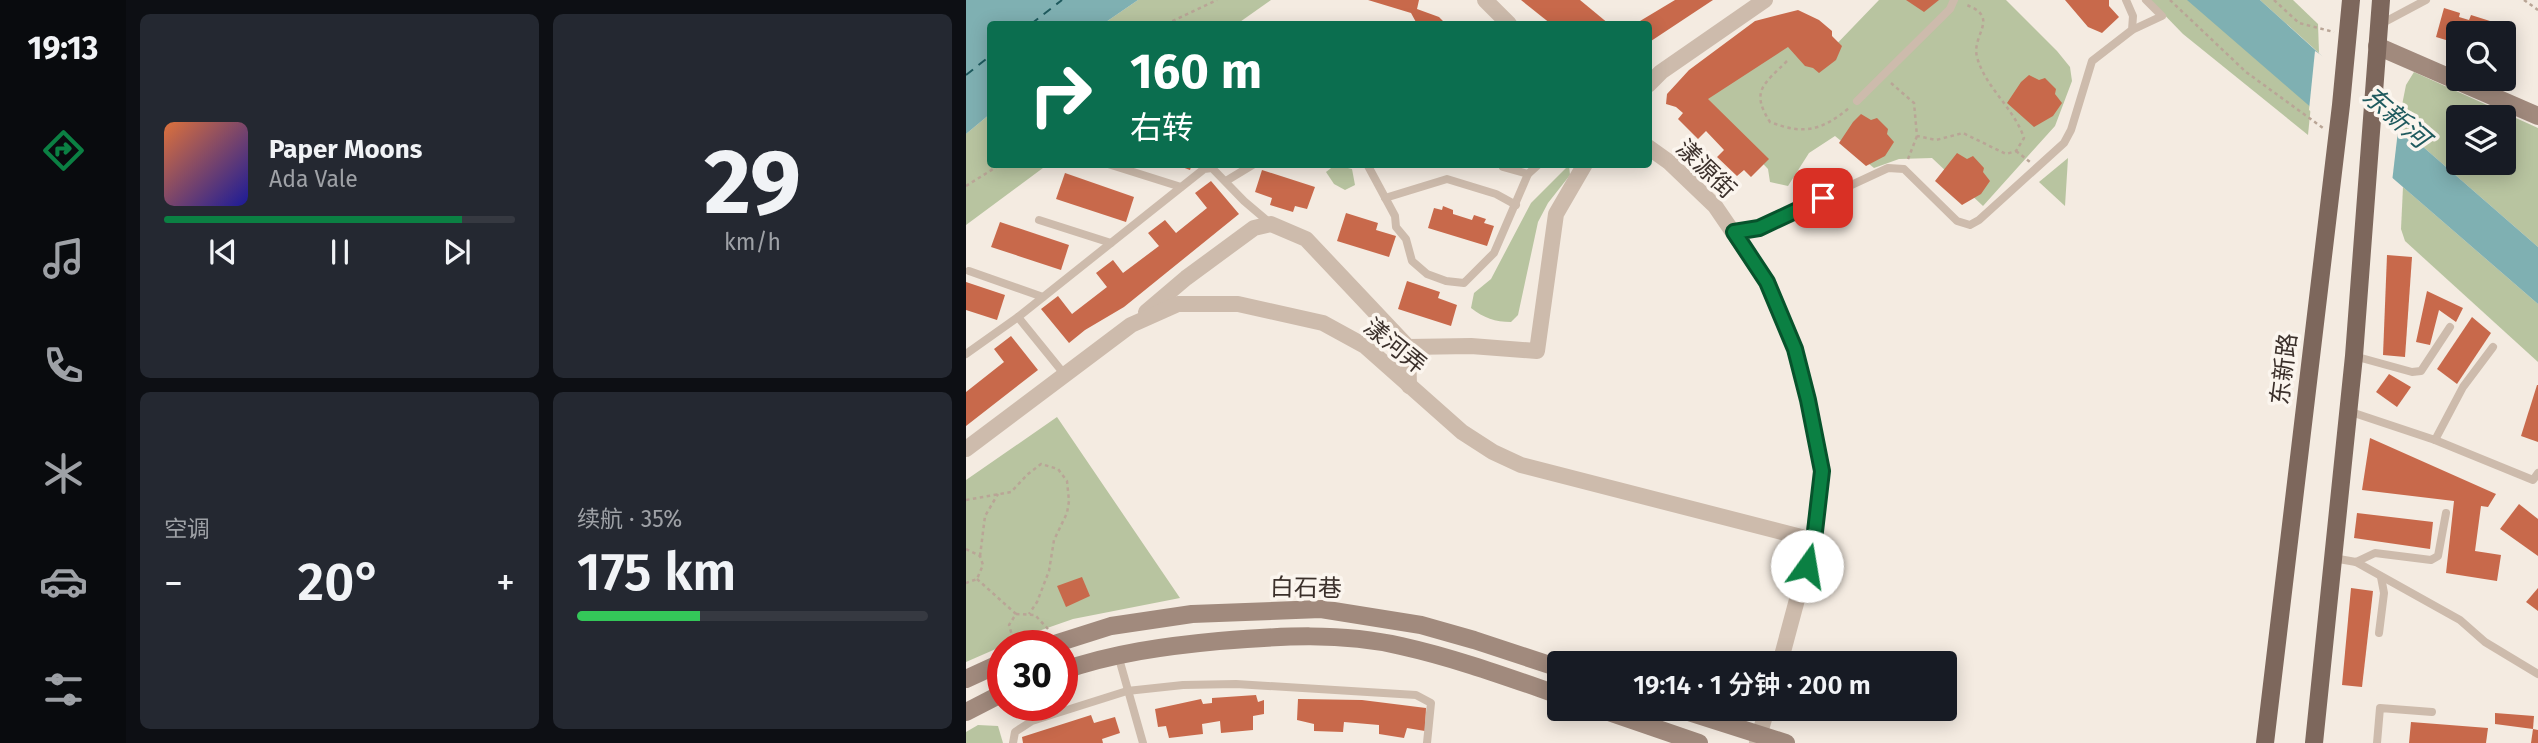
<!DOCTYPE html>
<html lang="zh">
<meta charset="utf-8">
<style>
:root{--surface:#171b24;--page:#242831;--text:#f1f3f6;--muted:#9ea1a6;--line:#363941;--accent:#0b8043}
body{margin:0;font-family:"Fira Sans","Noto Sans SC",sans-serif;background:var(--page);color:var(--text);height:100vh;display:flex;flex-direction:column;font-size:26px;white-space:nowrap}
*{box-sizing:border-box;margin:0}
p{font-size:23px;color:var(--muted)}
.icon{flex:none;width:38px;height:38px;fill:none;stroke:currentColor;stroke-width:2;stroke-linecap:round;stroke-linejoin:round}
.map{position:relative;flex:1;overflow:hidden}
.details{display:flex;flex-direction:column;gap:14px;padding:14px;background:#0d0f14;width:840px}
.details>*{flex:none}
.guide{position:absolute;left:21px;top:21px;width:665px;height:147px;border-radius:7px;box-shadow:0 4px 18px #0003;background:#0b6e4f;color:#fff;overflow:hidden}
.controls{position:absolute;left:1480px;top:21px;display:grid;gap:14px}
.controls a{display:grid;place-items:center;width:70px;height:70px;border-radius:7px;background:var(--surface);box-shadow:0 4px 18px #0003;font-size:35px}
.speed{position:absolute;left:21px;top:630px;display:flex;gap:14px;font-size:35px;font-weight:700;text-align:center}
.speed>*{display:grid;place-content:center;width:91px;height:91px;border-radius:50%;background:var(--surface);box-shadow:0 4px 18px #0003;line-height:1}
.speed .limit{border:10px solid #d22;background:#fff;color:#111}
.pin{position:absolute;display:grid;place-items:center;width:60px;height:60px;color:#fff;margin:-30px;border-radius:14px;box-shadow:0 4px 10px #0006}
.me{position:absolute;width:77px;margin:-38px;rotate:13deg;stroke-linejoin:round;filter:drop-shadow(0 0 5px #0008)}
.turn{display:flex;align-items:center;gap:24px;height:147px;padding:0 28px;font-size:32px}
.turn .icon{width:91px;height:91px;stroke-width:2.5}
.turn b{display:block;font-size:49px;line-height:60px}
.big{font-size:52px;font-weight:600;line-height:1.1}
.details .tile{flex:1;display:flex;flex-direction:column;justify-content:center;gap:10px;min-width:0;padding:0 24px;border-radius:10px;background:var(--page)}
.details .dial{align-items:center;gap:0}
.dial b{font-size:91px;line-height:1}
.song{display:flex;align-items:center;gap:21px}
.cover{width:84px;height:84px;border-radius:10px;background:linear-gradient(135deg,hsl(20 70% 55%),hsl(240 70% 35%))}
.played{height:7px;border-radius:4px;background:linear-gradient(90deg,var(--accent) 85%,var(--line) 85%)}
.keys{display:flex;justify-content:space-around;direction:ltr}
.heat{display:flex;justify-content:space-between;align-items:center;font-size:38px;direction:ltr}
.charge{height:10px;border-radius:5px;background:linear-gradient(90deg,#34c759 35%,var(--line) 0)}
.details .tiles{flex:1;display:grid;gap:14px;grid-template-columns:repeat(2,1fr)}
.trip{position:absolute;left:581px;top:651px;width:410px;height:70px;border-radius:7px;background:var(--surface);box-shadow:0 4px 18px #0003;font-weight:600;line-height:70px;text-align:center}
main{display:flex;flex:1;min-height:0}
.dock{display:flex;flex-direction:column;width:126px;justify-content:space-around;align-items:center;background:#090b0e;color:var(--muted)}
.dock .icon{width:49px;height:49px}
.dock .selected{color:var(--accent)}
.dock b{font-size:32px;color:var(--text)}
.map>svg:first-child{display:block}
.green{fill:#b8c4a0;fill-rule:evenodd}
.water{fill:#7fb0b2}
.pier{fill:#f4ebe1}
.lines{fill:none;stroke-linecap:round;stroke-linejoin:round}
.ferry{stroke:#1f5a5e;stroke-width:2;stroke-dasharray:9 7;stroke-linecap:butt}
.building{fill:#c8694b}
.path{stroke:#b9a596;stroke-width:2.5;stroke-dasharray:3.5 3.5;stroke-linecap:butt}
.lane{stroke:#cdbbac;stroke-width:8}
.street{stroke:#cdbbac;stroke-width:16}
.secondary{stroke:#a18a7d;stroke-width:18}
.primary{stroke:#7d675c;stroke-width:18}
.route-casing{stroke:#07532c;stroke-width:18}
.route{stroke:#0b8043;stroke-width:12}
.labels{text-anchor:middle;stroke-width:7;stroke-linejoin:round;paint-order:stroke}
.street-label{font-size:24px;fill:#3b302b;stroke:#fbf5ee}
.water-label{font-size:26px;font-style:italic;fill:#1f5a5e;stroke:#fbf5ee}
</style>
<main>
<nav class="dock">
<b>19:13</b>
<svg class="icon selected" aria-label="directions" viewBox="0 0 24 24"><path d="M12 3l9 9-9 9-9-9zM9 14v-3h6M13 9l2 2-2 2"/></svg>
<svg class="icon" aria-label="music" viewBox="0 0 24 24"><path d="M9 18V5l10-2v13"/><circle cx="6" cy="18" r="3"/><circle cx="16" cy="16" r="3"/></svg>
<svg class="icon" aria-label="phone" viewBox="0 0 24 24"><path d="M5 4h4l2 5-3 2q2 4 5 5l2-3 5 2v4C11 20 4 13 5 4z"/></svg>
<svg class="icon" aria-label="climate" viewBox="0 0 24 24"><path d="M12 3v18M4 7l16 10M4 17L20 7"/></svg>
<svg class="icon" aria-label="car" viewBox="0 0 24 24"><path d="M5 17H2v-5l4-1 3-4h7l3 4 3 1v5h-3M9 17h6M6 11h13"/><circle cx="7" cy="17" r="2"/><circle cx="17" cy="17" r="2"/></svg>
<svg class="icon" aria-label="filters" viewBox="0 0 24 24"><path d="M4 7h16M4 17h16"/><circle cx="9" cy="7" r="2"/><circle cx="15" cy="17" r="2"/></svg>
</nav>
<section class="details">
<div class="tiles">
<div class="tile">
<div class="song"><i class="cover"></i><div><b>Paper Moons</b><p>Ada Vale</p></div></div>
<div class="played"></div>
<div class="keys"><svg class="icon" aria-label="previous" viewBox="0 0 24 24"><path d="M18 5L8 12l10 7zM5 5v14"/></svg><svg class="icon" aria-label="pause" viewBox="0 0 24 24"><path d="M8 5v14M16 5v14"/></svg><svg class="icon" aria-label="next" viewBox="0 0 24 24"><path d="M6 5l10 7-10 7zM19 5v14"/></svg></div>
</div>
<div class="tile dial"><b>29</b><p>km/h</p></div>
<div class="tile"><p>空调</p>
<div class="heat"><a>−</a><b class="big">20°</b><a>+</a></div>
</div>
<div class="tile"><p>续航 · 35%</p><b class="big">175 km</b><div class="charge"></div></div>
</div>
</section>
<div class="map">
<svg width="1572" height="743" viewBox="0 0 1572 743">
<rect width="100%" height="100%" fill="#f4ebe1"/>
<!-- green -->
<g class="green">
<polygon points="172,0 305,0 271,24 137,24"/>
<polygon points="913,0 1040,0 1091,51 1104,67 1106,81 1089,126 1017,206 966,158 933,159 908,168 869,136 843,153 822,186 804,182 802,169 732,95 831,33 861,54"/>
<polygon points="1184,0 1230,0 1345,105 1342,135 1217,34"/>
<polygon points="1294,0 1327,0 1352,24 1353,53"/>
<path d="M 1448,72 L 1572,128 L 1572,247 L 1432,125 L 1440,85 ZM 1493,117 L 1538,117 L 1538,163 L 1493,163 Z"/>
<polygon points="24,114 24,164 81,165 0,225 0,134"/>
<polygon points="1102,158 1099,206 1073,182"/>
<polygon points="369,165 386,169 389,185 379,190 368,184 360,172"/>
<path d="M 603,165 L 604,175 L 582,203 L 572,222 L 552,315 L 545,322 C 529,322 518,318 505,308 L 508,293 L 525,279 L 565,203 Z"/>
<polygon points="1437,187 1572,304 1572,362 1439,241 1435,229"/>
<polygon points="91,417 214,598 107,619 64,634 0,662 0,480"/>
<polygon points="12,725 32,726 37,743 0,743 0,732"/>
</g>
<!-- water -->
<g class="water">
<polygon points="0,0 172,0 137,24 24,24 24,114 0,134"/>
<polygon points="1221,0 1294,0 1432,125 1572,247 1572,304"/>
</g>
<!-- pier -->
<polygon class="pier" points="1349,51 1372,66 1433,122 1426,182 1343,110"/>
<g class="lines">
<!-- ferry -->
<g class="ferry">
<polyline points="65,24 96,0"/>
<polyline points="0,75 24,56"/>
</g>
</g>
<!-- building -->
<g class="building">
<polygon points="402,0 453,0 451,9 473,17 480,24 451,24 445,13"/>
<polygon points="555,0 614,0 643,24 585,24"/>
<polygon points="709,0 747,0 682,43 682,24 669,24"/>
<polygon points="940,0 973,0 958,12"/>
<polygon points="1099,0 1143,0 1143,6 1153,17 1136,33 1122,27"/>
<polygon points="1478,8 1494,13 1493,17 1503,20 1505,15 1524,21 1523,24 1531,26 1532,23 1549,28 1541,56 1538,55 1538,33 1493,33 1493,44 1470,37"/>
<polygon points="832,10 853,20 866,31 866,36 876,46 870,60 853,73 847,68 839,66 822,47 742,99 803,159 785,177 778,170 771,176 751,157 758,150 740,131 732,139 712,119 717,113 710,107 700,104 701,94 723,70 789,21"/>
<polygon points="1063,75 1073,80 1079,78 1090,89 1089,94 1096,103 1087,116 1068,127 1041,103 1055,82"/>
<polygon points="895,114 905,120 911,118 922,129 921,134 928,142 919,156 900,166 873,143 887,122"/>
<polygon points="991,153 1001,159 1007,156 1018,168 1017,172 1024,181 1015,194 996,205 969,181"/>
<polygon points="208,164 226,164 224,170"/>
<polygon points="296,170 349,187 341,209 329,206 327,212 304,205 306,198 289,192"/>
<polygon points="99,173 168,197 160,222 90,199"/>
<polygon points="245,181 273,214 158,307 119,330 103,343 75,309 92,296 106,314 141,287 130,273 147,260 157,273 193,246 182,233 199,220 210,233 241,208 229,193"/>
<polygon points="477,206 487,210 487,214 506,220 508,215 520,219 518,223 528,226 521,246 462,228 468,208 476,210"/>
<polygon points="380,213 412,223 410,230 430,236 423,257 371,241"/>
<polygon points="34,222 103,245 95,270 25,247"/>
<polygon points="1421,255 1446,257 1439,357 1417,355"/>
<polygon points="441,281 474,292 472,298 491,305 485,326 432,309"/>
<polygon points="0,282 39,295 31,320 0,310"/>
<polygon points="1461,291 1497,308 1490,322 1473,310 1464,345 1450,342"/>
<polygon points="1506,317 1525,333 1491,384 1471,369"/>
<polygon points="45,336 72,370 0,426 0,392 38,362 28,349"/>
<polygon points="1423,374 1445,387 1431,407 1410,392"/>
<polygon points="1571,385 1572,385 1572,442 1555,436"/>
<polygon points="1404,438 1530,494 1522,507 1515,506 1509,551 1535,555 1531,581 1480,573 1488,501 1396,490"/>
<polygon points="1553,504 1572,519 1572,556 1534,529"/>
<polygon points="1391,513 1467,522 1464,549 1388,538"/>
<polygon points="116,577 124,596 100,607 91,586"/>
<polygon points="1385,588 1407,591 1396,687 1376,685"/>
<polygon points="1572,588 1572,611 1560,602"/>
<polygon points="290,695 292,702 298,700 298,714 287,716 287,730 255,733 254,721 236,724 237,734 203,738 200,726 192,727 189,709 235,699 237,704 246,703 246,698"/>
<polygon points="332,699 396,700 460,708 459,731 441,728 438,738 413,734 413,725 378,722 377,732 348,731 348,724 331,720"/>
<polygon points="1529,713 1568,716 1567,729 1529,724"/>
<polygon points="125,715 128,723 149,717 154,733 136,739 137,743 57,743 56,737"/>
<polygon points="1445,722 1522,728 1520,743 1443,743"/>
<polygon points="1567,729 1572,730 1572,743 1565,743"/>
</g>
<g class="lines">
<!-- path -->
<g class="path">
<polyline points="1204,0 1280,72 1357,128"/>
<polyline points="1308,0 1333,23 1368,32"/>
<polyline points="1558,0 1572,10"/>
<polyline points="200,24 251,0"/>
<path d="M 821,61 C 798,84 784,91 804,122 C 838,135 855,131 883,108"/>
<path d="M 925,83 L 948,103 L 951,136 L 970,140 L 997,133 L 1040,154 L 1050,151 L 1058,138 C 1048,108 1019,87 1011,57 C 1005,34 1036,17 998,4"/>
<polyline points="1050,151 1064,162"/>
<polyline points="942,159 951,136"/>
<polyline points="0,186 35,164"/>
<polyline points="0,500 45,492 62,474 75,464 92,469 101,481 103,501 101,513 88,540 83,571 71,602 63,614"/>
<polyline points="0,549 14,556 17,565 11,579 0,583"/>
<polyline points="14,556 19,516 32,494"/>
<polyline points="11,579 50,614 43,625 49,646"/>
<polyline points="50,614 69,615 82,629"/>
</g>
<!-- lane -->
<g class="lane">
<polyline points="1413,25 1460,0"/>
<polyline points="1166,30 1196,16 1180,0"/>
<polyline points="891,101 984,9 988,0"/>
<polyline points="142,164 215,187"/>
<polyline points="401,164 429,216 430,227 440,239 446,261 461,274 480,281 498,283 528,253 562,174 573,164"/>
<polyline points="537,167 562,174"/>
<polyline points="260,181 288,164"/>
<polyline points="419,198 481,179 530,194 550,205"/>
<polyline points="73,220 145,243"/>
<polyline points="768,232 793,228 922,168 938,169 991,221 1004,225 1013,220 1098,143 1105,130 1126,61 1166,30 1167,16 1160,0"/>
<polyline points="3,271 77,297"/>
<polyline points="52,317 99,375"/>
<polyline points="0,354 52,317 238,169 246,168 278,201 305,224"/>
<polyline points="1388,356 1446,372 1455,371 1484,327"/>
<polyline points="1382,411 1469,440 1497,387 1527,347"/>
<polyline points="1469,440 1567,480 1572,473"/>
<polyline points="1367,558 1390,562 1409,553 1465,560 1472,556 1480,513"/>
<polyline points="1390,562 1494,620 1519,642 1572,674"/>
<polyline points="1413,633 1418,593 1415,577"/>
<polyline points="152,655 177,743"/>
<polyline points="47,743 49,732 66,721 161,691 217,685 270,684 450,695 465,703 461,743"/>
<polyline points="1411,743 1414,708 1466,712"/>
</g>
<!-- street -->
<g class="street">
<polyline points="519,0 543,24"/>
<polyline points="682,85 695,72 799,0"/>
<polyline points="682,147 703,162 749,206 801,282 829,350 842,400 856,471 847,540 814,663"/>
<polyline points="180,312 220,278 288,228 305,224 340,239 442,347 443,386"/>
<polyline points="442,347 505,346 571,351 590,214 619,164"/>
<polyline points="0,449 165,325 212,304 272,304 357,323 399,346 496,432 527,452 555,465 847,540"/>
<polyline points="791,743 801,709"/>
</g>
<!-- secondary -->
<g class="secondary">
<polyline points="1411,46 1572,116"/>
<polyline points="82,646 145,626 226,614 355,609 455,625 508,640 593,668"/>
<path d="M 96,671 C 147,653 200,646 253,641 C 313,636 376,632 435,646 C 489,658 541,677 593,695"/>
<polyline points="0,679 37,662"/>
<polyline points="634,709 733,743"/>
<polyline points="713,709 820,743"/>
<polyline points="0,712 37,693"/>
</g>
<!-- primary -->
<g class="primary">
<polyline points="1299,743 1375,105 1385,0"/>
<polyline points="1348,743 1388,356 1415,0"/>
</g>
</g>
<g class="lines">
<!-- route casing -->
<g class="route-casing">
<polyline id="route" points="841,566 848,540 856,471 842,400 829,349 801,282 768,232 793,228 857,198"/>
</g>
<!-- route -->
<use href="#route" class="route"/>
</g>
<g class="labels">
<!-- street labels -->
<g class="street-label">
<text transform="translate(740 169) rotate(44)" y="8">漾源街</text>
<text transform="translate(429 346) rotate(39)" y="8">漾河弄</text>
<text transform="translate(1318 369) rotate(-83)" y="8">东新路</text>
<text transform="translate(340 588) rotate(1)" y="8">白石巷</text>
</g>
<!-- water labels -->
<g class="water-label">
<text transform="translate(1430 117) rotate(41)" y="9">东新河</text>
</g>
</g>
</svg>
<div class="controls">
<a><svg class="icon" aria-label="search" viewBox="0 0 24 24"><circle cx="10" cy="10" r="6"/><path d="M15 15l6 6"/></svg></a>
<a><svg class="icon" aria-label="layers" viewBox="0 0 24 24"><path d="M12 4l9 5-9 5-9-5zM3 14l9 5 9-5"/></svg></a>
</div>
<div class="speed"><div class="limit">30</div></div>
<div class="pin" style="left:857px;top:198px;background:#d93025"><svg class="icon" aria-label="arrive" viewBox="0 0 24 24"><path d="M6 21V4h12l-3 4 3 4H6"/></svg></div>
<svg class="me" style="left:841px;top:566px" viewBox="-20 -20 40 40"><circle r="19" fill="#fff"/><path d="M0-13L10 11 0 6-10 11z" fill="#0b8043"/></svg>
<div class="trip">19:14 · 1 分钟 · 200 m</div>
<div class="guide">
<div class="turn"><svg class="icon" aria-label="right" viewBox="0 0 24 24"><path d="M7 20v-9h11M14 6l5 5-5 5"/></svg><div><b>160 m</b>右转</div></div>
</div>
</div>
</main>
